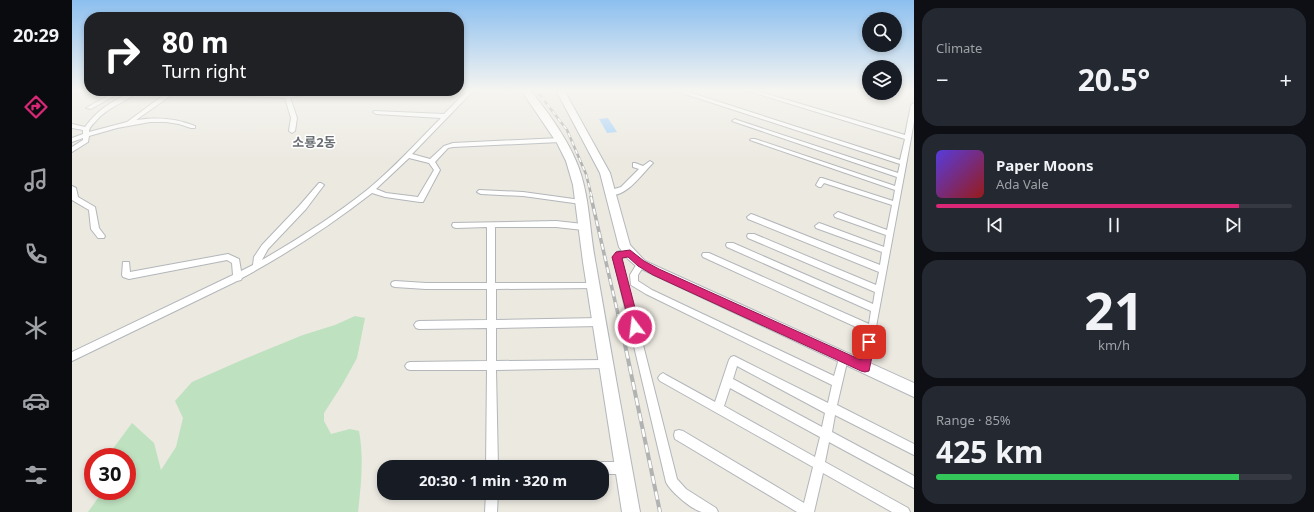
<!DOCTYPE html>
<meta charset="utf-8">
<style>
:root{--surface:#171b24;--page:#242831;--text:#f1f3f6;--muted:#9ea1a6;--line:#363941;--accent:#db2777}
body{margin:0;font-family:"Noto Sans","Noto Sans KR",sans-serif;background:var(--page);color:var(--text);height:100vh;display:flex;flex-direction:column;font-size:15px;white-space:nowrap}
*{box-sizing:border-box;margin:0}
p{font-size:13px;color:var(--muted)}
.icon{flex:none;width:22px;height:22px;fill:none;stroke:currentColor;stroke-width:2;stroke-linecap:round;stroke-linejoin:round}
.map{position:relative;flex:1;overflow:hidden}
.drawer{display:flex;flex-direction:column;gap:8px;padding:8px;background:#0d0f14;width:400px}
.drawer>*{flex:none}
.banner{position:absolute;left:12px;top:12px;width:380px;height:84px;border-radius:16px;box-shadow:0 2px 6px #0003;background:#202124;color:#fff;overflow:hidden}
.buttons{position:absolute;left:790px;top:12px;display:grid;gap:8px}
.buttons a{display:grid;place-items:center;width:40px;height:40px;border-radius:50%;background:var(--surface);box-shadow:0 2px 6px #0003;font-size:20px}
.speed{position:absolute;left:12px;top:448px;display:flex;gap:8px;font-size:20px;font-weight:700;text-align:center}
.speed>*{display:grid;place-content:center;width:52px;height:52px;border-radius:50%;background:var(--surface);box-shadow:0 2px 6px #0003;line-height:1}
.speed .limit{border:6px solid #d22;background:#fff;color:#111}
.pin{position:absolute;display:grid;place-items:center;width:34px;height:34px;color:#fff;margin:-17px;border-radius:8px;box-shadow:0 2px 6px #0006}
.me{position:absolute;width:44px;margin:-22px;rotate:345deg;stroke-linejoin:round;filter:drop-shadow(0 0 3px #0008)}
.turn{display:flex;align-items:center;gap:14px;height:84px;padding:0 12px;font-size:18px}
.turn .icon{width:52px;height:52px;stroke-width:2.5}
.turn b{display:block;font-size:28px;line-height:34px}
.big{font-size:30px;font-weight:700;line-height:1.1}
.drawer .tile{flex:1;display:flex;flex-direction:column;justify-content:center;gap:6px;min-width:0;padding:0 14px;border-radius:16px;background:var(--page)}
.drawer .dial{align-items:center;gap:0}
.dial b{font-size:52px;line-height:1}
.song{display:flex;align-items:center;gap:12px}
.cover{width:48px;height:48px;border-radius:6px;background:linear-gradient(135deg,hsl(250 70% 55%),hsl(0 70% 35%))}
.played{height:4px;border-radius:2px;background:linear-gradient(90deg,var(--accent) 85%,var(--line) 85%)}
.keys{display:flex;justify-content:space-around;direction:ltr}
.heat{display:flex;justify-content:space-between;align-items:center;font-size:22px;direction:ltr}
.charge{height:6px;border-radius:3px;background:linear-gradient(90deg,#34c759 85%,var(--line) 0)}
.trip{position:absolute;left:305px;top:460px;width:232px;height:40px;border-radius:16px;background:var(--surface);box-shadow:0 2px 6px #0003;font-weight:700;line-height:40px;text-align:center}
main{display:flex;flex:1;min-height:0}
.dock{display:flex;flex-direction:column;width:72px;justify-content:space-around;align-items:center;background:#090b0e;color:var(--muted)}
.dock .icon{width:28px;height:28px}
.dock .on{color:var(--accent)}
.dock b{font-size:18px;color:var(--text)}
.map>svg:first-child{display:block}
.green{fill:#bee1bf}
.water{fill:#a2d0f9}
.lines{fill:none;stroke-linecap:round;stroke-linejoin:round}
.street-casing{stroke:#b3b6ba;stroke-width:2}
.secondary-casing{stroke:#b4b7bc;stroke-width:2}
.street{fill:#fff;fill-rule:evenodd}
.secondary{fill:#fff;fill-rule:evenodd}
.rail-far2-casing{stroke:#b1b2b2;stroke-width:2.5}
.rail-far1-casing{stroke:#b1b2b2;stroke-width:3.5}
.rail-casing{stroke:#b1b2b2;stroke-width:4}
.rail-far2{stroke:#fff;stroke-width:1.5;stroke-dasharray:4.5;stroke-linecap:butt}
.rail-far1{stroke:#fff;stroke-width:2;stroke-dasharray:6;stroke-linecap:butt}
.rail{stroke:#fff;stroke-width:2.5;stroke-dasharray:8;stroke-linecap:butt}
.route{fill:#db2777;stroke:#8e194d}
.labels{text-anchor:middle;stroke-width:3;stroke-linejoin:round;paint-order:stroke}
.far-quarter-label{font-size:13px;font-weight:bold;fill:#6a6e72;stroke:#fff}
</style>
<main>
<nav class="dock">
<b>20:29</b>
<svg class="icon on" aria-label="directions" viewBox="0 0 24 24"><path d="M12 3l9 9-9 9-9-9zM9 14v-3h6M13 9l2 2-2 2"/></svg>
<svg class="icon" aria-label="music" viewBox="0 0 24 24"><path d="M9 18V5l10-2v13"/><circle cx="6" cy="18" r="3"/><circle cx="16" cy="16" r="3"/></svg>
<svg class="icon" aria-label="phone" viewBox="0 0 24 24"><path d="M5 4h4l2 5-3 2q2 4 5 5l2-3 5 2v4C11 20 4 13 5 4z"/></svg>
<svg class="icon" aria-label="climate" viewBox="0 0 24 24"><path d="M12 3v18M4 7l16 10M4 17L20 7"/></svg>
<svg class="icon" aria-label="car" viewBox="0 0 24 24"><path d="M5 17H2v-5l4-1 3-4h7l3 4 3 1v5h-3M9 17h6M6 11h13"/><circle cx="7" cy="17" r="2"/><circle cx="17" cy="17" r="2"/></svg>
<svg class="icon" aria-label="filters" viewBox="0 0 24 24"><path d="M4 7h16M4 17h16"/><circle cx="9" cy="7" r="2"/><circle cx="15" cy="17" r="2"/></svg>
</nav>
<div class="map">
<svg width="842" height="512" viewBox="0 0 842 512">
<rect width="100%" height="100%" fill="#ebe9e0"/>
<!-- green -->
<path class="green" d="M 283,316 L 293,318 L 285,358 L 270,385 L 252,413 L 252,421 L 259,434 L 278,429 L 287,431 C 292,457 289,486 286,512 L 16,512 L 31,491 L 55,491 L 55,457 L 39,457 L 40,450 L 60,423 L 82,443 L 89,470 L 104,447 L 111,418 L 103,401 L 120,382 L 170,360 L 231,335 L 263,325 Z"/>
<!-- water -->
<polygon class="water" points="536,118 545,132 535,133 527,119"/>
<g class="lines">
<!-- street casing -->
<g class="street-casing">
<g id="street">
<path d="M 396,90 L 402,90 L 340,154 L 358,159 L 372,146 L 381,143 L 488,138 L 491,140 L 488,142 L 381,147 L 376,148 L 363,162 L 368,170 L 351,202 L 348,202 L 313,197 L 300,193 C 259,225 216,253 170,278 L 169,280 L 165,281 L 0,361 L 0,352 L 161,275 L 160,263 L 155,260 L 57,279 L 51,277 L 50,275 L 51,262 L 57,262 L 58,272 L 156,254 L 167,259 L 169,271 L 181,265 L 182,257 L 190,245 L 228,205 L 247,183 L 249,183 L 252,185 L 234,209 L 196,249 L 190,260 C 226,239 261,217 295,190 C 322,168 345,142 369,118 L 304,114 L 301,112 L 302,111 L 372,114 ZM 337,158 L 357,163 L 362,170 L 346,197 L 314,193 L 304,189 Z"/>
<polygon points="601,90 610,90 828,160 833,139 673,90 682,90 833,135 839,105 842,103 842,121 839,138 796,370 793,371 790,370 788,367 795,332 631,257 630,255 631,253 637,253 797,324 799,311 655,247 654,245 655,243 661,243 801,304 803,292 676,238 675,236 676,234 682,234 804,285 807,272 676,219 675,217 679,214 682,215 808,265 810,252 744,228 743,226 747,223 750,224 812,247 814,235 763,217 762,215 766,212 815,230 820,205 752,183 749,187 747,187 744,185 748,178 750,178 821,201 823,190 678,140 679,139 683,139 823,186 825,177 660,121 663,119 665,120 826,173 828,164"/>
<polygon points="44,91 51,91 19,109 14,108"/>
<path d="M 60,91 L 67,91 C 53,103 35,107 23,122 C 20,125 17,128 17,132 L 55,122 L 97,91 L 157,91 L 210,95 L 239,91 L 254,91 L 251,93 L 218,97 L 225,118 L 223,131 L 220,133 L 217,131 L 219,118 L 213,98 L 157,95 L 101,94 L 64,120 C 85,117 103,118 123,126 L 123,128 L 119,128 L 107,124 L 94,122 L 78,122 L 45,128 L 17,136 L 16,142 L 0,152 L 0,147 L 11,140 L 11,138 L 0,142 L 0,138 L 11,134 L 11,130 L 0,128 L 0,124 L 13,127 C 28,107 39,103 60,91 Z"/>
<path d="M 578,161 L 581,163 L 580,164 C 569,175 554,198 536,195 L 535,193 L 536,191 L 549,187 L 567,169 L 561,167 L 561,163 L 563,163 L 571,166 Z"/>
<polygon points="0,186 4,188 6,197 23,207 27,228 33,236 32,238 26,238 19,229 17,210 0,200"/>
<polygon points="407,190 451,192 509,200 513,202 509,204 451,196 409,194 405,192"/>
<polygon points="484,221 511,224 515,227 511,230 484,227 423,227 423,283 521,283 524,284 525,286 524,288 424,289 424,320 527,318 530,319 531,322 530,325 527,326 424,328 424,361 534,360 537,361 539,364 537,367 534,368 424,370 426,467 414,467 415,370 338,370 335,369 333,366 335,363 338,362 415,361 415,328 347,329 344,328 342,325 344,322 347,321 415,320 415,289 354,289 323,287 320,286 319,284 320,282 323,281 354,283 415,283 415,227 384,228 381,227 380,225 381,223"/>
<path d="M 548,251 L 561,252 L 562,254 L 561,256 L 549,258 L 605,479 L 614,489 L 644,508 L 646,512 C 641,512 635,512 630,512 C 620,510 598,491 594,482 L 541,257 L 545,252 Z"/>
<path d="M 569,261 L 572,262 L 573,264 L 566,275 L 566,281 L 580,290 L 762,376 L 768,355 L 771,354 L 774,355 L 776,358 L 765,405 L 842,444 L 842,455 L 763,415 L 760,432 L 842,476 L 842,488 L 757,442 L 753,462 L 836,508 L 838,512 L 820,512 L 751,473 L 742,512 L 725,512 L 603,439 L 602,435 L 603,431 L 607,430 L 611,431 L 732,503 L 741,467 L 588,381 L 586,378 L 588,375 L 591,373 L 594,375 L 643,402 L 657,360 L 659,357 L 662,356 L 756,403 L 760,385 L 574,294 L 559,285 L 558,275 L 566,262 ZM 665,366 L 753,413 L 750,427 L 661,379 ZM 658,388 L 748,437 L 743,457 L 652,406 Z"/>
<polygon points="530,462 552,462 556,464 558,468 556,472 552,474 530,474 530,467 525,467 526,464"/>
<polygon points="414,493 426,493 425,512 413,512"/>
</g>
</g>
<!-- secondary casing -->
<g class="secondary-casing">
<g id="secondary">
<path d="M 449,90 L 458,90 C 475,111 493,135 504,161 C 518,193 517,230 524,265 C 538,347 553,430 568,512 L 550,512 L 511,262 L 501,185 L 494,161 L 485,143 Z"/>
<polygon points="484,90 492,90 538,173 558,245 573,261 842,383 842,397 565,267 556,259 547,247 528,173"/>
</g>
</g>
<!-- street -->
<use href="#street" class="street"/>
<!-- secondary -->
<use href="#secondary" class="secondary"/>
<!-- rail-far2 casing -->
<g class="rail-far2-casing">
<polyline id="rail-far2" points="464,90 495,130 514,174 520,198"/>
</g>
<!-- rail-far1 casing -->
<g class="rail-far1-casing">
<polyline id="rail-far1" points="519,197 551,336"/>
</g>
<!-- rail casing -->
<g class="rail-casing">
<polyline id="rail" points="551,335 588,512"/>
</g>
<!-- rail-far2 -->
<use href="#rail-far2" class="rail-far2"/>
<!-- rail-far1 -->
<use href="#rail-far1" class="rail-far1"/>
<!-- rail -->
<use href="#rail" class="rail"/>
</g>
<!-- sky -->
<linearGradient id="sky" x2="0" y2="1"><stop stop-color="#8cbfef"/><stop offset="0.56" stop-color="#f6f5f1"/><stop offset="1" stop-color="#f6f5f1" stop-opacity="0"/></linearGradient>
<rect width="842" height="162" fill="url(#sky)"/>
<!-- route -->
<polygon class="route" points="558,250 572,261 587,269 789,360 794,339 801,339 803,342 797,371 793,372 789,371 581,275 566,266 556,257 550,258 568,327 563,331 559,330 540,257 544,252"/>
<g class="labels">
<!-- far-quarter labels -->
<g class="far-quarter-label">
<text x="242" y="147">소룡2동</text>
</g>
</g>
</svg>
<div class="buttons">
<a><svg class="icon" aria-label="search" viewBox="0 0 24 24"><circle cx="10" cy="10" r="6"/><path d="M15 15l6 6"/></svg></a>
<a><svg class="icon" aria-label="layers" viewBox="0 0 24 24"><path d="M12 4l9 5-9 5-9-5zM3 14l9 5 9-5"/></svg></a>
</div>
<div class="speed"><div class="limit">30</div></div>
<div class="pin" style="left:797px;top:342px;background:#d93025"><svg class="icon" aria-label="arrive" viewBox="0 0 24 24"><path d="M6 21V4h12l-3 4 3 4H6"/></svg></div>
<svg class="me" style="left:563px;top:327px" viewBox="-20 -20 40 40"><circle r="17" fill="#db2777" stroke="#fff" stroke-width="3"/><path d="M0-11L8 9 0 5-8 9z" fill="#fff"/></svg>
<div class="trip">20:30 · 1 min · 320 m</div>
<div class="banner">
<div class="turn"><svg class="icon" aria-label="right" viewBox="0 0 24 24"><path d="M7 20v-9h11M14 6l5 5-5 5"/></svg><div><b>80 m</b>Turn right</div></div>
</div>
</div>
<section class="drawer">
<div class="tile"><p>Climate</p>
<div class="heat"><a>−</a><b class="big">20.5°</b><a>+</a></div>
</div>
<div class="tile">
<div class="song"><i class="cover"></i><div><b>Paper Moons</b><p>Ada Vale</p></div></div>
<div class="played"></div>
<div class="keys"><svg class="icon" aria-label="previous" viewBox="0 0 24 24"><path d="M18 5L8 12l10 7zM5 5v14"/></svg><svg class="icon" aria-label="pause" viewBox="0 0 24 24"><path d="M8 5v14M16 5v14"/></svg><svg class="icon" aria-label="next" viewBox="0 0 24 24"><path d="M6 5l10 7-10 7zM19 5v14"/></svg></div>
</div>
<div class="tile dial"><b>21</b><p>km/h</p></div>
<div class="tile"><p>Range · 85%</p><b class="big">425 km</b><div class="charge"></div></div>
</section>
</main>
